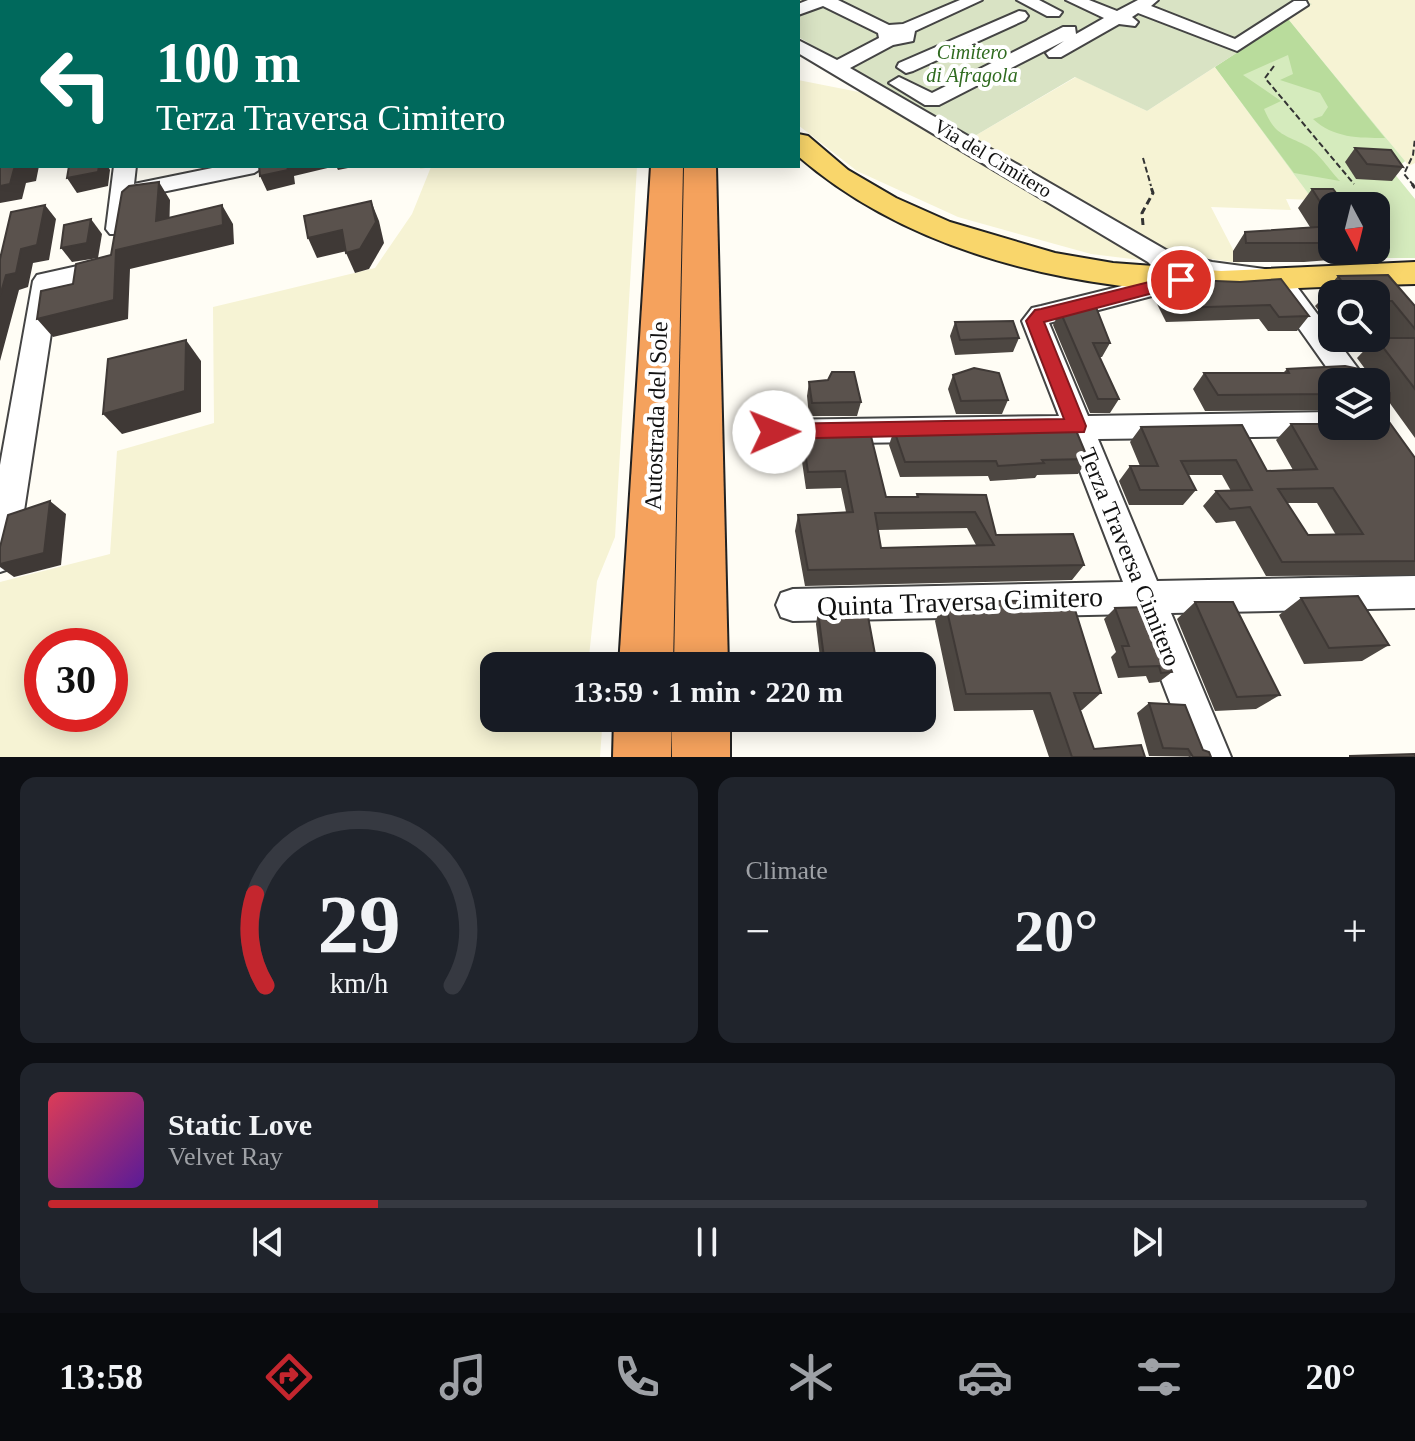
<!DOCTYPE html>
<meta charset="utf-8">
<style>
:root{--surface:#171b24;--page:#20242c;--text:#f1f3f6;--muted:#9ea1a6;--line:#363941;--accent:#c4262e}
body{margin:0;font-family:Georgia,serif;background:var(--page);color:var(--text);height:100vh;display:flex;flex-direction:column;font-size:30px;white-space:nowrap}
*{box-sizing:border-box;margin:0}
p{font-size:26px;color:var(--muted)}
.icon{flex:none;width:44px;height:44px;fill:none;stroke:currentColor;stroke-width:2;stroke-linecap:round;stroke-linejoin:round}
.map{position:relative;height:757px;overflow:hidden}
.panel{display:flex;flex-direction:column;gap:20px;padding:20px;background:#0d0f14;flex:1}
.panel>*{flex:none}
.hud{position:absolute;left:0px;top:0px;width:800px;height:168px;box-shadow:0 4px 20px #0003;background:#00695c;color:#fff;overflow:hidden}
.needle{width:52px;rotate:173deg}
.tools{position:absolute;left:1318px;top:192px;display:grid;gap:16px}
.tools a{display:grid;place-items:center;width:72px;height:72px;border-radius:16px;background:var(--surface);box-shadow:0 4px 20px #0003;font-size:40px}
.speed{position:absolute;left:24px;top:628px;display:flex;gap:16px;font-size:40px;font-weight:700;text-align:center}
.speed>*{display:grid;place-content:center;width:104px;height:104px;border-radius:50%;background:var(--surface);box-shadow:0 4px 20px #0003;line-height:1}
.speed .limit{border:12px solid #d22;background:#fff;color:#111}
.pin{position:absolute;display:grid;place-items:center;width:68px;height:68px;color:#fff;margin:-34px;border:4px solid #fff;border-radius:50%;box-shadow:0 2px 8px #0007}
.me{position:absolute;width:88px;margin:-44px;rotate:89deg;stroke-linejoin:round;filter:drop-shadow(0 0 6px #0008)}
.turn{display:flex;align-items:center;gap:28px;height:168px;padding:0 24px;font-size:36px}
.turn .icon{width:104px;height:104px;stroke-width:2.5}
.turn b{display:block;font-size:56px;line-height:68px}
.big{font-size:60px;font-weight:600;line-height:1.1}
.panel .widget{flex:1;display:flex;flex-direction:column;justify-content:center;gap:12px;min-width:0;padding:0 28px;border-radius:16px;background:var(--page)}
.panel .dial{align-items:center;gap:0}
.dial svg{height:208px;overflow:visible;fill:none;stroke:var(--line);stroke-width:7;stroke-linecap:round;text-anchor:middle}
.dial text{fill:var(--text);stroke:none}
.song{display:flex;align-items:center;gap:24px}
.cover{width:96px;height:96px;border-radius:12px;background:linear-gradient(135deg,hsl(350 70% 55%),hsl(270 70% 35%))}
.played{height:8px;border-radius:4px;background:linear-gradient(90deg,var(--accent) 25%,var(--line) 25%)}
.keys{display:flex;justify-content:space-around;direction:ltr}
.heat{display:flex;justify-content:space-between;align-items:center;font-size:44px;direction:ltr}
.panel .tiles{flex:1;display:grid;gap:20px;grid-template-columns:1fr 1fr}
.widget:last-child{grid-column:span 2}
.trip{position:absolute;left:480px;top:652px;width:456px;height:80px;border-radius:16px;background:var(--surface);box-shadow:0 4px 20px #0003;font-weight:600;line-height:80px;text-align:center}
.tab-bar{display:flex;height:128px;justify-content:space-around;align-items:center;background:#090b0e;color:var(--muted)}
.tab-bar .icon{width:56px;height:56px}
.tab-bar .on{color:var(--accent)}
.tab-bar b{font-size:36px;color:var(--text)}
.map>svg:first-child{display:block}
.farmland{fill:#f6f3d4;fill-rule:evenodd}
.green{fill:#d5ebbd}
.forest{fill:#b9dc9c}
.cemetery{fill:#d9e3c4}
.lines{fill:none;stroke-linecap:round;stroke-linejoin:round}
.minor-casing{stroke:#444;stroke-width:4}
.major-casing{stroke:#222;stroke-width:4}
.highway-casing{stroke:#222;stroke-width:4}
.path-far1{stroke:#333;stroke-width:2;stroke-dasharray:6 3;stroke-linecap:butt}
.path{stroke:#333;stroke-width:3;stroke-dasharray:7 4;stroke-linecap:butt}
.minor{fill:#fff;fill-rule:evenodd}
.major{fill:#f9d66b;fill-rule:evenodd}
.highway{fill:#f5a25d;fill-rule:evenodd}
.wall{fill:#4d4742;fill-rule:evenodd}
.shaded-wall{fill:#3f3936}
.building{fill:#5a524d;stroke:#3f3936;stroke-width:2;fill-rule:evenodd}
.route{fill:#c4262e;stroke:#7f191e;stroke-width:2}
.labels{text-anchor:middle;stroke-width:8;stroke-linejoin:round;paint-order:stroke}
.far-park-label{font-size:20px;font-style:italic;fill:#2f6b1f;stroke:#fff}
.far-street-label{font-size:20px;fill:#111;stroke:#fff}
.street-label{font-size:24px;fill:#111;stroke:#fff}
.near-street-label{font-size:28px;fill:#111;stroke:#fff}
</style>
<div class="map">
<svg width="1415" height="757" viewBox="0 0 1415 757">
<rect width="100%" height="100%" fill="#fffdf5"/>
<!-- farmland -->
<g class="farmland">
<polygon points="51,0 647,0 49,2"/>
<polygon points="1302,0 1415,0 1415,163 1409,166 1288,19 1311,4"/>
<polygon points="1215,67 1313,200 1286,199 1291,210 1211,207 1240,263 1174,254 1118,227 973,137 1076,77 1147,111"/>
<polygon points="798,80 879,96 1148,261 1091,254 958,217 857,171 798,125"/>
<path d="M 421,166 L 637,166 L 615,537 L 597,581 L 588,666 L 494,666 L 494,718 L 597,718 L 602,729 L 600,757 L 0,757 L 0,582 L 110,554 L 117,451 L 214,423 L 213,307 L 375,268 L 412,214 L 431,167 L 420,169 ZM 42,646 L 110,646 L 110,714 L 42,714 Z"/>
</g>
<!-- green -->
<polygon class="green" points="1288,19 1405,161 1393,172 1415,199 1415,258 1355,258 1350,250 1376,250 1376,206 1332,206 1332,226 1215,67"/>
<!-- forest -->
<path class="forest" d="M 1288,19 L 1385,138 C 1359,138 1333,138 1313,119 L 1322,116 L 1328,107 L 1320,93 L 1280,80 L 1293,74 L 1288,55 L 1243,75 L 1281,101 L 1264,109 C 1275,135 1283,134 1305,145 C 1318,151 1330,171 1340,181 L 1294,173 L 1215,67 Z"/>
<!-- cemetery -->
<polygon class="cemetery" points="763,0 1302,0 1312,4 1147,111 1075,77 973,137 798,37 798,2"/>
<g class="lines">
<!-- minor casing -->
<g class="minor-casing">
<g id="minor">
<polygon points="808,0 838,0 889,25 903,24 960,0 982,0 915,31 913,41 893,45 850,68 1166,250 1212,262 1286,272 1362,374 1366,382 1337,382 1269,286 1188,272 1194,280 1190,286 1049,323 1088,416 1332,412 1332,426 1346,426 1342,432 1332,436 1098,439 1157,581 1415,576 1415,608 1171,613 1231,757 1191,757 1136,614 793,621 781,617 776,605 781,593 793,589 1123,582 1068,440 774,444 764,440 759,432 764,424 774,420 1059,416 1022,321 1032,308 1041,306 1162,276 1148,262 798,53 798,40 837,60 879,38 878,33 823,6 798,15 798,4"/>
<polygon points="1017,0 1039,0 1062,12 1059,16 1047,16"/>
<polygon points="1066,0 1089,0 1117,11 1138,0 1158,0 1151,6 1235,39 1294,1 1306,1 1308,5 1237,51 1138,13 1132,17 1138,22 1135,26 1119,24 1061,57 1049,57 1046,53 1064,41 939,105 925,105 889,83 899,77 932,93 1063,27 1075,27 1076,34 1104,18"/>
<polygon points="1019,11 1025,12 1028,16 1025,20 913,71 906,73 897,67 899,63"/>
<polygon points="114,166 136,166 134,184 222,166 265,166 254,173 133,198 130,229 126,234 110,234 106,229"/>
<polygon points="109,259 118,261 121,267 118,273 58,287 17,557 12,568 0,572 0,465 33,281 37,275"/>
</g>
</g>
<!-- major casing -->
<g class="major-casing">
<g id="major">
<rect x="734" y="0" width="22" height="2"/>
<path d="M 798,134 L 808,136 L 848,170 L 896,198 L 950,222 L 1055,253 L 1113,263 L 1221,271 L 1415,262 L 1415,284 C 1376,285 1338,286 1299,288 C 1273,289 1246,294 1220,293 C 1073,290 911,254 798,156 Z"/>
</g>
</g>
<!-- highway casing -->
<g class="highway-casing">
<g id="highway">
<rect x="660" y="0" width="26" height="2"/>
<rect x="697" y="0" width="26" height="2"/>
<polygon points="651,166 683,166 673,666 619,666"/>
<polygon points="684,166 716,166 728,666 674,666"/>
<polygon points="614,718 672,718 671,757 613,757"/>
<rect x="672" y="718" width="58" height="39"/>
</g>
</g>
<!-- path-far1 -->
<g class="path-far1">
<polyline points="1274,66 1265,78 1354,184"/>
<polyline points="1143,158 1151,186"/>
<polyline points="1414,186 1404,174 1413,155 1415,138"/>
</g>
<!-- path -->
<g class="path">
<polyline points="1412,184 1415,188"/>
<polyline points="1143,225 1142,213 1153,193 1150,184"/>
</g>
<!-- minor -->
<use href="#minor" class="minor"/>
<!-- major -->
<use href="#major" class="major"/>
<!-- highway -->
<use href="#highway" class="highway"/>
</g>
<!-- wall -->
<g class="wall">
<polygon points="1355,148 1403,167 1392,181 1356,179 1345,162"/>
<polygon points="1312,189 1332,206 1332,250 1362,250 1355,258 1304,262 1233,262 1233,251 1245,232 1310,227 1298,208"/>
<path d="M 1338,276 L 1415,306 L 1415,438 L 1389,402 L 1384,407 L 1382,412 L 1415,458 L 1415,575 L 1266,576 L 1235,521 L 1216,523 L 1203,506 L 1216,491 L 1231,491 L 1222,475 L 1188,475 L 1196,490 L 1183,505 L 1129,505 L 1119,481 L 1130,466 L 1140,466 L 1130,442 L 1141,427 L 1267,471 L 1293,470 L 1276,440 L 1291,424 L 1376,426 L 1376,382 L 1332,382 L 1332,410 L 1205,411 L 1193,389 L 1204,373 L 1283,373 L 1287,369 L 1374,381 L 1357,358 L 1376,338 L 1387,338 L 1376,324 L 1376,294 L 1332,294 L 1332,321 L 1326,320 L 1315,306 L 1323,298 L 1321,296 ZM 1287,503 L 1317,503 L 1336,535 L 1308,535 Z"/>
<polygon points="1193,280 1309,316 1297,331 1268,331 1259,319 1166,322 1155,300 1164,286 1191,282"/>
<polygon points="1060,311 1110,343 1102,357 1099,357 1119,399 1110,413 1090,413 1053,325"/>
<polygon points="955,322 1019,338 1013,352 955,355 950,336"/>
<polygon points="953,375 1008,400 1002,414 956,414 948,389"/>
<polygon points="809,382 861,402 857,416 809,416 807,396"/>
<polygon points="894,430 1088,459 1078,474 1037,475 1035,478 990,481 988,476 900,477 889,445"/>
<path d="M 802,431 L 886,497 L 916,497 L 917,494 L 986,495 L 996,535 L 1084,565 L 1072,580 L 805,586 L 795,531 L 798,515 L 846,512 L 841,488 L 806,489 L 800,448 ZM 967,528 L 976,545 L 881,548 L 878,530 Z"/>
<polygon points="1301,598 1389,645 1362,661 1304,664 1279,615"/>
<polygon points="945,602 1101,693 1082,710 1080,710 1094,749 1145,757 1049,757 1033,710 954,711 935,621"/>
<polygon points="1195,602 1280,695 1256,709 1215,711 1177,619"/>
<polygon points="1115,608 1172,672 1159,682 1149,683 1146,676 1118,678 1111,657 1116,652 1104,619"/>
<polygon points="818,612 877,665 876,666 821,666 816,624"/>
<polygon points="1149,703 1203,750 1211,757 1149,756 1137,713"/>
</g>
<!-- shaded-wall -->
<g class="shaded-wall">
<polygon points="2,108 2,135 0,133 0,110"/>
<polygon points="25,166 39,166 36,181 26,183 22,199 0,203 0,186 14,169"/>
<polygon points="99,166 108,166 110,170 108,186 77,193 67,178"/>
<polygon points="287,166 358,166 338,170 336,166 294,176 295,184 267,191 260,176"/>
<polygon points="159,182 170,200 169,238 222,205 233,224 234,244 130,269 128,319 53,337 37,319 116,250 156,221"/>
<polygon points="371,201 379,221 384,243 369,269 355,273 346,253"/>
<polygon points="45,205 56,219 49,260 33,263 28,287 19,290 0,361 0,296 6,275"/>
<polygon points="91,219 102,234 98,258 72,262 61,248"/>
<polygon points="342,230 351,250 317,258 308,238"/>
<polygon points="186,340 201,361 201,412 122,434 103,414"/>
<polygon points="50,501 66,514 61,565 14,577 0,567 0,564"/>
</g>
<!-- building -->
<g class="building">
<polygon points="2,83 2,107 0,110 0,84"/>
<polygon points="0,135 2,135 2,166 25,166 14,169 10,184 0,186"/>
<polygon points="1355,148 1391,150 1403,167 1367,164"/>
<polygon points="69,166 99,166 98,172 67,178"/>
<polygon points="259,166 287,166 288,170 260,176"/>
<polygon points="159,182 156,221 222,205 223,225 116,250 114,300 37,319 41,291 73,284 76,264 111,255 122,192 129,186"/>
<polygon points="1312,189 1333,189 1346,206 1332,206 1332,221"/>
<polygon points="371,201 376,222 360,249 346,253 342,230 308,238 304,216"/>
<polygon points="45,205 37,245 21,249 16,273 6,275 0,296 0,259 11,212"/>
<polygon points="91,219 87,243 61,248 64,225"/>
<polygon points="1332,226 1332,242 1318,243 1246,243 1245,232"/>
<polygon points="1388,275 1415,306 1415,329 1392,301 1376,301 1376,294 1338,294 1332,286 1345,286 1338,276"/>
<polygon points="1281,279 1309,316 1279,317 1270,305 1176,308 1164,286 1194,282 1193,280 1240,282"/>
<polygon points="1094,302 1110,343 1093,343 1119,399 1098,399 1060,311"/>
<polygon points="1013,321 1019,338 960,340 955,322"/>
<polygon points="1376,338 1415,338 1415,389"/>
<polygon points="186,340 185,391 103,414 108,359"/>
<polygon points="1345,366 1359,369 1376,382 1332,382 1332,394 1218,395 1204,373 1289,373 1287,369"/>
<polygon points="974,368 999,373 1008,400 961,401 953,375"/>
<polygon points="832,372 854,372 861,402 812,403 809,382 828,380"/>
<path d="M 1376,382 L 1390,393 L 1390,402 L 1381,402 L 1385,407 L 1382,412 L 1415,458 L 1415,561 L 1282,562 L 1250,507 L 1230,509 L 1216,491 L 1252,490 L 1236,460 L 1181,461 L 1196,490 L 1140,490 L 1130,466 L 1158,466 L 1141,427 L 1242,425 L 1267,471 L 1317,469 L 1291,424 L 1332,424 L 1332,426 L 1376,426 ZM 1333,488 L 1363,534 L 1308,535 L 1278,489 Z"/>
<path d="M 869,428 L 886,497 L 918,497 L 917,494 L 986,495 L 996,535 L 1073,534 L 1084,565 L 808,570 L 798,515 L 853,512 L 845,471 L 808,472 L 802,431 ZM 975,512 L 994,545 L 881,548 L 875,513 Z"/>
<polygon points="1075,428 1088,459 1042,460 1044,463 998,466 996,461 905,462 894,430"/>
<polygon points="50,501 44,553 0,564 0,547 8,515"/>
<polygon points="1358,596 1389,645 1329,648 1301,598"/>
<polygon points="1072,600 1101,693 1074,693 1094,749 1141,745 1145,757 1072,757 1050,693 966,694 945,602"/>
<polygon points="1195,602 1233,602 1280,695 1237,697"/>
<polygon points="1146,607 1172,672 1161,673 1159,666 1129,667 1122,646 1129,646 1115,608"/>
<polygon points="867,611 877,665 825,665 818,612"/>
<polygon points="1149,703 1185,705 1203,750 1209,752 1211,757 1193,757 1188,749 1163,748"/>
<polygon points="1415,754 1415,757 1349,756"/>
</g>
<!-- route -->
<polygon class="route" points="1181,274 1187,276 1187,284 1044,322 1086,426 1084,432 774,439 767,437 764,432 767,426 774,424 1064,419 1026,321 1035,310 1041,309"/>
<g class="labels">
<!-- far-park labels -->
<g class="far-park-label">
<text x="972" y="59">Cimitero<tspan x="972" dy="23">di Afragola</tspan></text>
</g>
<!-- far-street labels -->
<g class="far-street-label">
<text transform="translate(993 158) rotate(31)" y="7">Via del Cimitero</text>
</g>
<!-- street labels -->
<g class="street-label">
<text transform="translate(656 416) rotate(-88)" y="8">Autostrada del Sole</text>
<text transform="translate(1130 557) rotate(68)" y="8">Terza Traversa Cimitero</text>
</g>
<!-- near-street labels -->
<g class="near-street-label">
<text transform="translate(960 601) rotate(-2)" y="10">Quinta Traversa Cimitero</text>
</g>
</g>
</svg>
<div class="tools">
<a><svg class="needle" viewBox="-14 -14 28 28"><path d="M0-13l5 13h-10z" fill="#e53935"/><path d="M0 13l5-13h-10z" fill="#9ea1a6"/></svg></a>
<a><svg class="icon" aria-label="search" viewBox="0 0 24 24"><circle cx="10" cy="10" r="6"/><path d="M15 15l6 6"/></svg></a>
<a><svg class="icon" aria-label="layers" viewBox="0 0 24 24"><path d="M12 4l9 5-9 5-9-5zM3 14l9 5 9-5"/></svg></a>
</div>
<div class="speed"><div class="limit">30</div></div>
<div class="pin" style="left:1181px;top:280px;background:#d93025"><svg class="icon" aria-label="arrive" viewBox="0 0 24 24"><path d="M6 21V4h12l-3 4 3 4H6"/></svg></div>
<svg class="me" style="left:774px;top:432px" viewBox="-20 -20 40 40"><circle r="19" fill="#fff"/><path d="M0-13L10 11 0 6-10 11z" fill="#c4262e"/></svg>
<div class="trip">13:59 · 1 min · 220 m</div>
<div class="hud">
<div class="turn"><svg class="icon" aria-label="left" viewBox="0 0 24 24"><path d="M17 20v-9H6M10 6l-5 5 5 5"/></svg><div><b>100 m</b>Terza Traversa Cimitero</div></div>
</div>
</div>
<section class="panel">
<div class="tiles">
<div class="widget dial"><svg viewBox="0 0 100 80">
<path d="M14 69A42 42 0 1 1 86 69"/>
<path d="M14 69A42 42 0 0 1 10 34" stroke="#c4262e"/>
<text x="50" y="56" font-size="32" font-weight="700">29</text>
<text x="50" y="72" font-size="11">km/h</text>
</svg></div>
<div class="widget"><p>Climate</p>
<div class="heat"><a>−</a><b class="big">20°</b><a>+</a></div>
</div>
<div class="widget">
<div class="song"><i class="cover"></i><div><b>Static Love</b><p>Velvet Ray</p></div></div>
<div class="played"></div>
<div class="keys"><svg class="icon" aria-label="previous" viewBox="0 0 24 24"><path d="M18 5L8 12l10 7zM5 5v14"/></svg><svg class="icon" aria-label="pause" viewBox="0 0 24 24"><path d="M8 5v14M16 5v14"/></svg><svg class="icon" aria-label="next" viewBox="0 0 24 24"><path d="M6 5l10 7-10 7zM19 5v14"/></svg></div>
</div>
</div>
</section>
<nav class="tab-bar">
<b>13:58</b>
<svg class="icon on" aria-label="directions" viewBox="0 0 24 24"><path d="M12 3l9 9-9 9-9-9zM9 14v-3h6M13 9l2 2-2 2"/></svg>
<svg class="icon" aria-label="music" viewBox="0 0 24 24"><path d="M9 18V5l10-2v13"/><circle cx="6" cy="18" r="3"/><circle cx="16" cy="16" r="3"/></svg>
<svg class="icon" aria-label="phone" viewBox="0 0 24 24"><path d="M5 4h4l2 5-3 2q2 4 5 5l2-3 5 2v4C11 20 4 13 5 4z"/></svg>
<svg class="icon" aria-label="climate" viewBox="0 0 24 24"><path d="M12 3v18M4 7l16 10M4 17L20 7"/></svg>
<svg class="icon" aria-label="car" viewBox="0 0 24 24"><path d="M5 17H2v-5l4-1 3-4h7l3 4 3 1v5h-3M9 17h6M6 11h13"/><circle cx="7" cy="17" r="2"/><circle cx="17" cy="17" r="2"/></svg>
<svg class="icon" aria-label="filters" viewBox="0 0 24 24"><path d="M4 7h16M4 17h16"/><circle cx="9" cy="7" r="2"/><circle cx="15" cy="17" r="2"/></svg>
<b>20°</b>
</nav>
